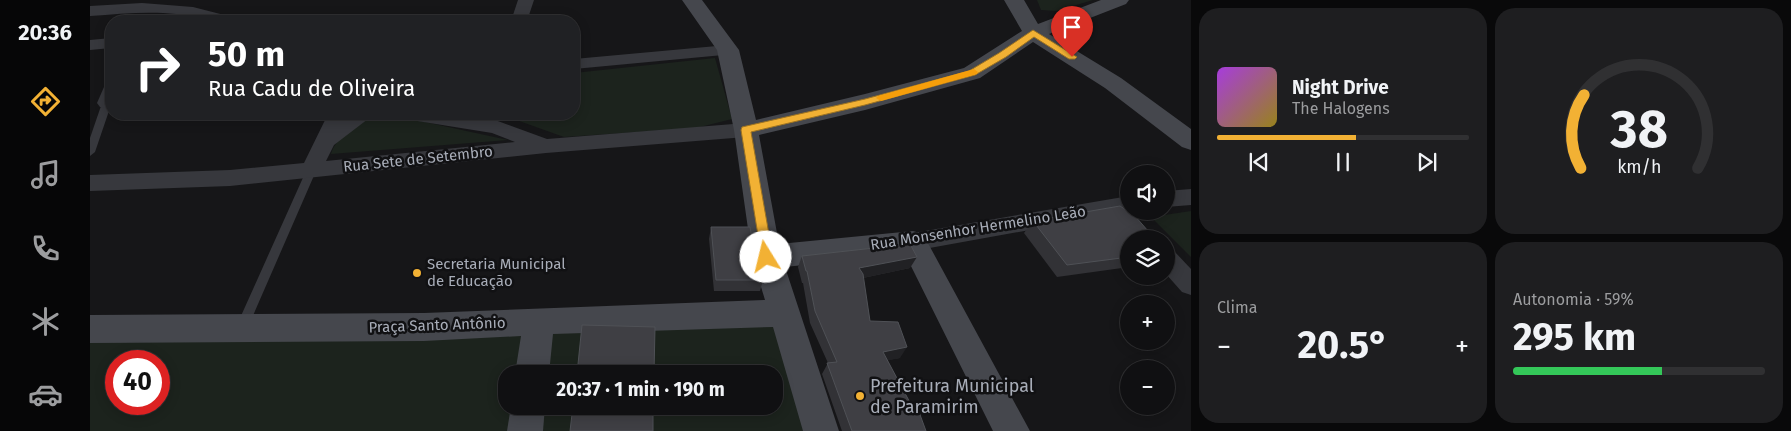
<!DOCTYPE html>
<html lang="pt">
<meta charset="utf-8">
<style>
:root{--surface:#101012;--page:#1e1e20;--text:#f1f3f6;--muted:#9c9d9f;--line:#303032;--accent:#f2b134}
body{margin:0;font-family:"Fira Sans",sans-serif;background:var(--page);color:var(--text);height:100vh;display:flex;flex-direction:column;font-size:19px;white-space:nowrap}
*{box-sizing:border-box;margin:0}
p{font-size:16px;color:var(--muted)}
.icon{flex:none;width:28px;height:28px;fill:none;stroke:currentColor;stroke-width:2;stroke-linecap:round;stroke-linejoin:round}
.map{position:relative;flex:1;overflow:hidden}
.drawer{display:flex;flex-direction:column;gap:8px;padding:8px;background:#09090a;width:600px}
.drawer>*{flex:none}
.hud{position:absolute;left:15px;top:15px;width:475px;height:105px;border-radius:20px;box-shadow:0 2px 12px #0003,0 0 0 1px var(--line);background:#202124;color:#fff;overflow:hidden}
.tools{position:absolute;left:1030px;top:165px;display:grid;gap:10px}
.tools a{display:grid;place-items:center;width:55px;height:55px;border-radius:50%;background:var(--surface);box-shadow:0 2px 12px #0003,0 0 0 1px var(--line);font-size:25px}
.speed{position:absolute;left:15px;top:350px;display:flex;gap:10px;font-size:25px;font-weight:700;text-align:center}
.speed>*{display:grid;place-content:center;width:65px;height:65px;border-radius:50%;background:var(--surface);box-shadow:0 2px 12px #0003,0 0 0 1px var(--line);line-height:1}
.speed .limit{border:8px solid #d22;background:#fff;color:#111}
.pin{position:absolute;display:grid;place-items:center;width:42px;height:42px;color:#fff;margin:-51px -21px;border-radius:50% 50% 50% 0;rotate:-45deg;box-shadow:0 0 5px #0007}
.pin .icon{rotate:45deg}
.me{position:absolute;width:55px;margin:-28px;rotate:351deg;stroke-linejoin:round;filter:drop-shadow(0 0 4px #0008)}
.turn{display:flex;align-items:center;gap:18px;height:105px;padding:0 20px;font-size:22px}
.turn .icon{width:65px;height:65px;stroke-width:2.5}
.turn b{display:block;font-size:35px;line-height:42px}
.big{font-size:38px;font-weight:700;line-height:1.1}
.drawer .widget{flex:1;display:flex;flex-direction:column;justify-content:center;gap:8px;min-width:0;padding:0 18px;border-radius:20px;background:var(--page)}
.drawer .dial{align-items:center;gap:0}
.dial svg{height:130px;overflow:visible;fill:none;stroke:var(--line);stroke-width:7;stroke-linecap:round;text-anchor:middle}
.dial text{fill:var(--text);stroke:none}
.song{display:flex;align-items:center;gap:15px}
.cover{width:60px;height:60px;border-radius:8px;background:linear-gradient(135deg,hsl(280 70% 55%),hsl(50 70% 35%))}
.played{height:5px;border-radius:2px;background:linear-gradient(90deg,var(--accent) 55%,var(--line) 55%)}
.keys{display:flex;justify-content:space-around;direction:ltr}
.heat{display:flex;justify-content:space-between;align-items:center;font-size:28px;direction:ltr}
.charge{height:8px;border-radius:4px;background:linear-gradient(90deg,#34c759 59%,var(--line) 0)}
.drawer .tiles{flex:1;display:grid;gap:8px;grid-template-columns:repeat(2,1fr)}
.trip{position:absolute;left:408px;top:365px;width:285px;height:50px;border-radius:20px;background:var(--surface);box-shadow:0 2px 12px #0003,0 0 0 1px var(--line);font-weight:700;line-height:50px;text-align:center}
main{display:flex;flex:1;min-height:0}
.menu{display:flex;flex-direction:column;width:90px;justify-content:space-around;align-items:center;background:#060607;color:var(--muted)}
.menu .icon{width:35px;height:35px}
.menu .active{color:var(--accent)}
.menu b{font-size:22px;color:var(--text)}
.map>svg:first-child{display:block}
.green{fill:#1c231d;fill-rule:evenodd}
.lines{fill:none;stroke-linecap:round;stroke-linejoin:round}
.lane{fill:#37383d;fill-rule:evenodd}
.street{fill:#37383d;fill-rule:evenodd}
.secondary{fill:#45474d;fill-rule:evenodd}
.wall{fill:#323236}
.shaded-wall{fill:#212124}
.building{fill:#3f3f44;stroke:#4f5156}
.route{fill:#f2b134;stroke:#9d7322}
.slow{fill:#f59e0b}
.poi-dot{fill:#f2b134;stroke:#111113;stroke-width:2}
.labels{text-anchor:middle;stroke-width:5;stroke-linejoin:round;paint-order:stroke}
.street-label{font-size:15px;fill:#a8adb8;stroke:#111113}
.poi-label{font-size:15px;fill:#a8adb8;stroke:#111113;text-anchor:start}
.near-poi-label{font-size:18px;fill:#a8adb8;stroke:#111113;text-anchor:start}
</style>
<main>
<nav class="menu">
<b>20:36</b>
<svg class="icon active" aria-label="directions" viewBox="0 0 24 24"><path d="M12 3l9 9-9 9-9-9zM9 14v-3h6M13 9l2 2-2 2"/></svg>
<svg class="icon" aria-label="music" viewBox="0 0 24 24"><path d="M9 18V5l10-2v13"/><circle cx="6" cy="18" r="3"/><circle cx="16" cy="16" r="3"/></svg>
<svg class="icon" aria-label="phone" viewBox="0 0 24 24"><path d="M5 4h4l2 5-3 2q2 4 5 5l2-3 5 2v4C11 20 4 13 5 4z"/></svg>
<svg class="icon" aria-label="climate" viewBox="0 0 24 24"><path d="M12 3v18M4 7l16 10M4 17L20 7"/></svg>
<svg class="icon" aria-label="car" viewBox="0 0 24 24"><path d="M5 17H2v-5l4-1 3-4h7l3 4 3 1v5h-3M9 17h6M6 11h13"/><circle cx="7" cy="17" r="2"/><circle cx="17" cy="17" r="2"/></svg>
</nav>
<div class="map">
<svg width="1101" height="431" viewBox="0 0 1101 431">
<rect width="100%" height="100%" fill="#161618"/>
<!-- green -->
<g class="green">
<polygon points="947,0 1003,0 966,11 951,10"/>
<polygon points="625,58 642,119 606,128 474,137 418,117 419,114 484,114 484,73"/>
<path d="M 283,114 L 298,114 L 418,140 L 241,154 C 246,136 269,124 283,114 Z"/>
<polygon points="1101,211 1101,257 1061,217"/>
<path d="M 693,313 L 725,431 L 0,431 L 0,328 ZM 26,361 L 69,361 L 69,404 L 26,404 ZM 416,374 L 684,374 L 684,406 L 416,406 Z"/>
</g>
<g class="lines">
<!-- lane -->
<g class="lane">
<polygon points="17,100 20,101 21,105 5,152 0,156 0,138 12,103"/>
<polygon points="221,167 226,171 158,327 157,331 152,333 147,331 146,327 216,171"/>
</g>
<!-- street -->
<g class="street">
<polygon points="428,0 444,0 437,21 421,21"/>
<path d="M 52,3 L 103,7 L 142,17 L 144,21 C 124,22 107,16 86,14 C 58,11 29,14 0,16 L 0,6 Z"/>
<polygon points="21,38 21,48 0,50 0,40"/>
<polygon points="638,45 644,46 647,50 644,54 484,69 484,59"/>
<polygon points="21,85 21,108 10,107 7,103 14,87"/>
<polygon points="238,114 281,114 278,119 244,145 236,161 425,142 402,133 321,120 314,119 311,114 362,114 405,120 457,139 656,123 663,125 666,130 663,135 656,137 456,153 140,186 0,191 0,175 140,170 214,163"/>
<polygon points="1101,189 1101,205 1076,207 1076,191"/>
<polygon points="1039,196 1039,211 1043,211 1039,212 823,251 815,249 811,242 815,235 823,233"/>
<polygon points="1076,248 1084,251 1101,269 1101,295 1092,292 1076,274"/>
</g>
<!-- secondary -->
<g class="secondary">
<polygon points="592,0 612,0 649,50 666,120 775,94 874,68 932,31 914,0 934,0 948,24 1011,0 1039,0 1036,4 959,34 1031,78 1101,129 1101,150 1092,147 1015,88 943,42 890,78 775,110 669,135 689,244 823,231 833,234 940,431 903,431 815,254 695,267 749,431 713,431 683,327 463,334 459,374 425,374 431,336 334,341 0,343 0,315 334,313 675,300 662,257 644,130 627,50"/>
<polygon points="421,406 455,406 453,431 417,431"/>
</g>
</g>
<!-- wall -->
<g class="wall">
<polygon points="943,221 1039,239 1039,276 1049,276 1041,279 1032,268 967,277 934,233"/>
<polygon points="621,227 663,246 673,280 670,291 624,291 619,239"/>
<polygon points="712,256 820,268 773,278 780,321 810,358 797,360 836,431 752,431 732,374 738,363 720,323 713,283 712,283 708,267"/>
</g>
<!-- shaded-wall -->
<g class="shaded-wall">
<polygon points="827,257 820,268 763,280 769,268"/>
<polygon points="1044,276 1049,276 1041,279"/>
<polygon points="817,347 810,358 786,363 793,352"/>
</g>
<!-- building -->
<g class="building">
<polygon points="1030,206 1045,216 1065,239 1039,239 1039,257 977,265 943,221"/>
<polygon points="621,227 660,227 663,246 673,280 626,280"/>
<polygon points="820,244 827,257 769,268 773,274 780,321 808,322 817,347 793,352 825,412 829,412 836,431 762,431 737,363 747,362 725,311 717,271 716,271 712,256"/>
<polygon points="1076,251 1082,258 1076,260"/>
<polygon points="492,325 565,327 564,374 487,374"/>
<polygon points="483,406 563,406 563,431 480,431"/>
</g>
<!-- route -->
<polygon class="route" points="943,30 987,57 985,59 979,59 944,37 916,57 885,75 775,105 661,132 683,257 681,260 672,260 651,130 652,127 775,99 879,71 909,53"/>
<!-- slow -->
<polygon class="slow" points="884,69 888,72 887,74 791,101 786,98 788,96"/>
<!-- markers -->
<g class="poi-dot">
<circle cx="327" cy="273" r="5"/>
<circle cx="770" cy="396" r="5"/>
</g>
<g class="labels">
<!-- street labels -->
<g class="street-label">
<text transform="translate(328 159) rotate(-6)" y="5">Rua Sete de Setembro</text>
<text transform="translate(888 228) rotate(-9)" y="5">Rua Monsenhor Hermelino Leão</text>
<text transform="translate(347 325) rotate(-2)" y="5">Praça Santo Antônio</text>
</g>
<!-- poi labels -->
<g class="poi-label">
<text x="337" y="269">Secretaria Municipal<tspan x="337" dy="17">de Educação</tspan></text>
</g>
<!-- near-poi labels -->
<g class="near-poi-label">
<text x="780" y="392">Prefeitura Municipal<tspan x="780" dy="21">de Paramirim</tspan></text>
</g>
</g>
</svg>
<div class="tools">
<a><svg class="icon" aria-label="sound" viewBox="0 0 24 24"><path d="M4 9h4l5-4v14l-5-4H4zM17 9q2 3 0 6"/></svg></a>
<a><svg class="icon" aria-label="layers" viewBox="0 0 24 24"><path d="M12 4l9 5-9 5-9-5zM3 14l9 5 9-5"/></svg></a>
<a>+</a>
<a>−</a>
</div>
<div class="speed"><div class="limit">40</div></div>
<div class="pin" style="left:982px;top:57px;background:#d93025"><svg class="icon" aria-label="arrive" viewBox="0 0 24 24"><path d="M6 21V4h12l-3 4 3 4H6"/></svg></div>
<svg class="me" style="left:676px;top:257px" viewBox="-20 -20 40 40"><circle r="19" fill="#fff"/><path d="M0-13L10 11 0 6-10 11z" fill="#f2b134"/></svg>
<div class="trip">20:37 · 1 min · 190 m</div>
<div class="hud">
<div class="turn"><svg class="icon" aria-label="right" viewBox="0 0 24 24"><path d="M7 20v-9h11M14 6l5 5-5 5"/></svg><div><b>50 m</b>Rua Cadu de Oliveira</div></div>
</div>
</div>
<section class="drawer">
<div class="tiles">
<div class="widget">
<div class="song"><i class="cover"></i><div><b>Night Drive</b><p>The Halogens</p></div></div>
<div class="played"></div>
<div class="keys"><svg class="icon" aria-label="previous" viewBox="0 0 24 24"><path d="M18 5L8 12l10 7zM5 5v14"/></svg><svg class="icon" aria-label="pause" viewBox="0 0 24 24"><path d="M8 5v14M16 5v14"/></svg><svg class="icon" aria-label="next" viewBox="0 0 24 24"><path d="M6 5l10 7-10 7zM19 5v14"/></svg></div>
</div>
<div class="widget dial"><svg viewBox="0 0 100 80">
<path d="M14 69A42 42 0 1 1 86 69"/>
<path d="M14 69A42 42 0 0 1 16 24" stroke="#f2b134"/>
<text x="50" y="56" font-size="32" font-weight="700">38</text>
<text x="50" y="72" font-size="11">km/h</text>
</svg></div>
<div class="widget"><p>Clima</p>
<div class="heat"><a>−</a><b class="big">20.5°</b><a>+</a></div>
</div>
<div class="widget"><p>Autonomia · 59%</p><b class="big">295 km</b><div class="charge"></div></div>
</div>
</section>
</main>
